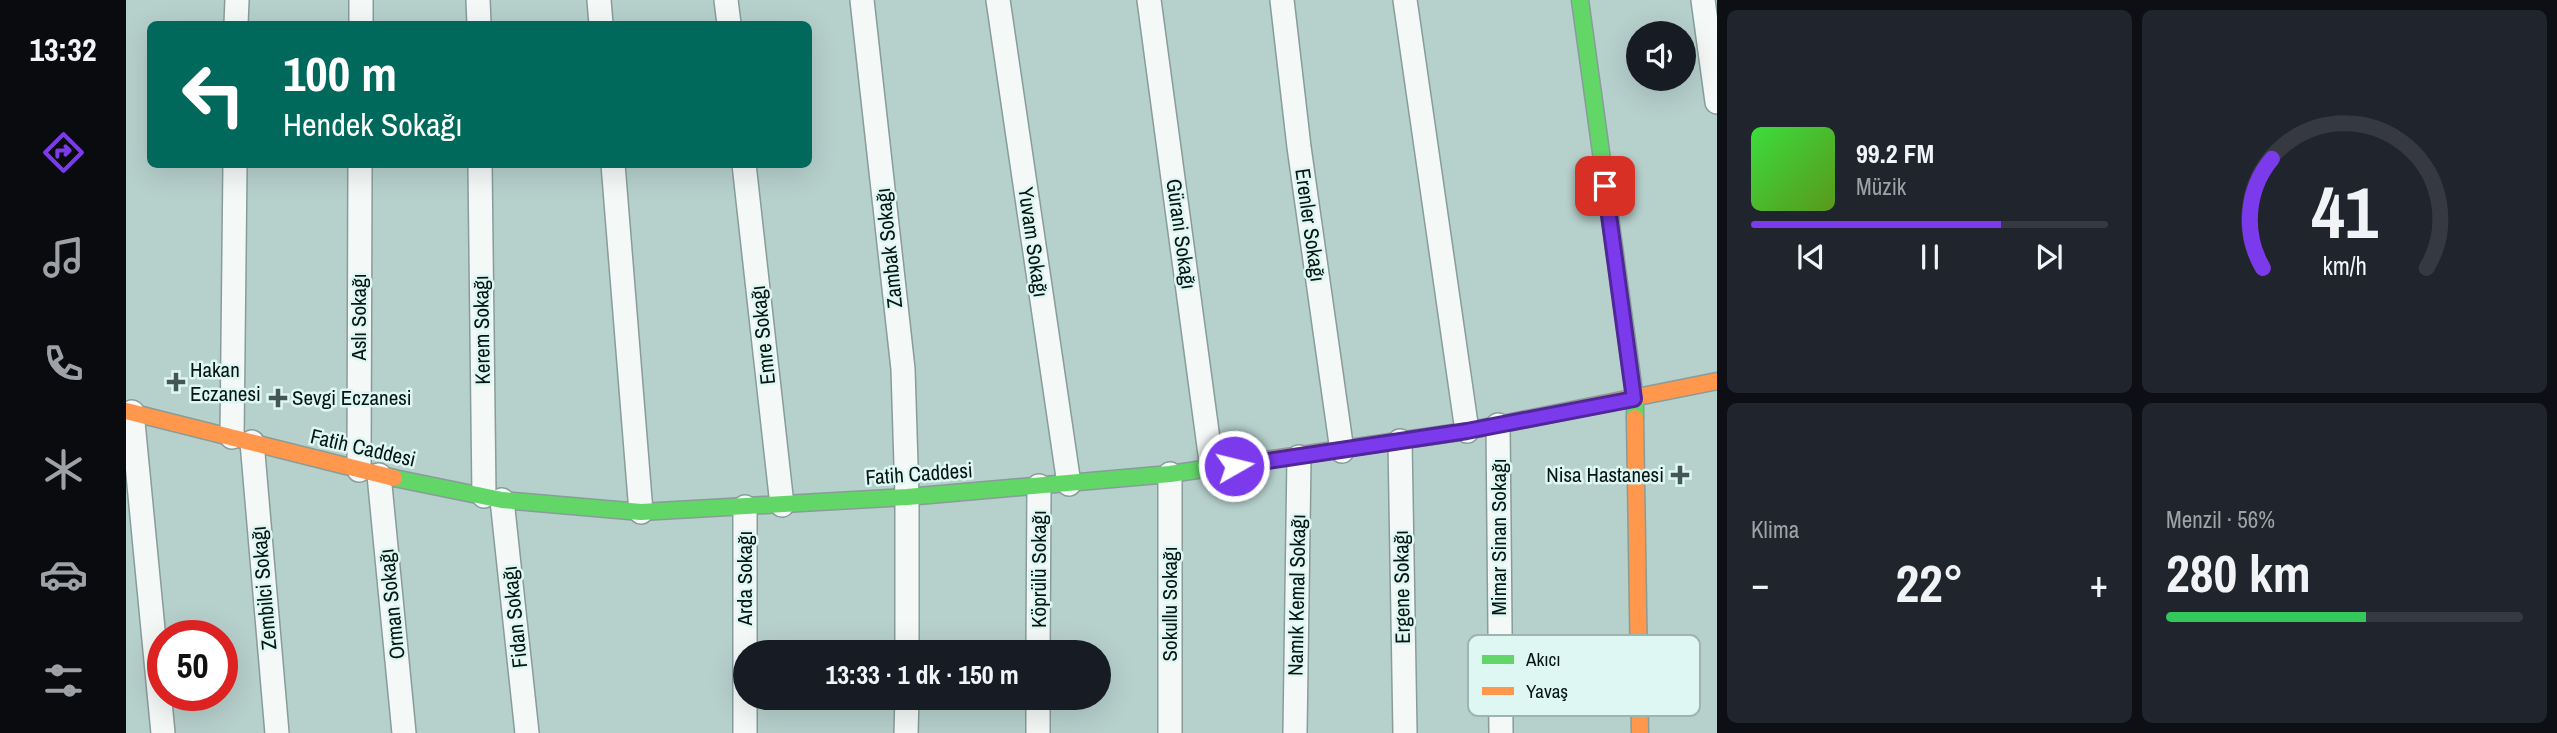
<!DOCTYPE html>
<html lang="tr">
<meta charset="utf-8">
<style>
:root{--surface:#171b24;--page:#20242c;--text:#f1f3f6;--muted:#9ea1a6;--line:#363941;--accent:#7c3aed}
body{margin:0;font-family:"Archivo Narrow",sans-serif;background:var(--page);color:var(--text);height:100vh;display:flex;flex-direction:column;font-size:26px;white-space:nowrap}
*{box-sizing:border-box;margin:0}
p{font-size:23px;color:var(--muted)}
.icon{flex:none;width:38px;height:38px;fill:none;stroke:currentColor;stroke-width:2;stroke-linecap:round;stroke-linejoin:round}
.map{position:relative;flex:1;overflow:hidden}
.drawer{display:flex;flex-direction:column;gap:10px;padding:10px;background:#0d0f14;width:840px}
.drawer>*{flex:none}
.hud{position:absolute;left:21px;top:21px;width:665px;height:147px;border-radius:10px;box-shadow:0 7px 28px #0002;background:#00695c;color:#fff;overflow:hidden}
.buttons{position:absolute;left:1500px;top:21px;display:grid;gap:14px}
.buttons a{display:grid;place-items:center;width:70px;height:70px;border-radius:50%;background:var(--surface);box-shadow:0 7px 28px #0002;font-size:35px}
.speed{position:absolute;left:21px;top:620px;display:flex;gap:14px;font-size:35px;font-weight:700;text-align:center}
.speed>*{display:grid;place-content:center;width:91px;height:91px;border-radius:50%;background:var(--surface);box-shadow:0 7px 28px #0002;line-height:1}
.speed .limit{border:10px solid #d22;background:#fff;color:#111}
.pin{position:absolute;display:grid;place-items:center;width:60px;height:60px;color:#fff;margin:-30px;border-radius:14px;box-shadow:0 4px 10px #0006}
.me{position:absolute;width:77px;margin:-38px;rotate:82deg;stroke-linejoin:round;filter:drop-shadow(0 0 5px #0008)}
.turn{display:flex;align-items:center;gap:24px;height:147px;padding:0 21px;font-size:32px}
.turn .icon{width:91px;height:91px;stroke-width:2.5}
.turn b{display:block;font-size:49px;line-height:60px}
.big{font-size:52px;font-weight:700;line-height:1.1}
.drawer .widget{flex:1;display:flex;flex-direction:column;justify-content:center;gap:10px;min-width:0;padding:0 24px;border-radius:10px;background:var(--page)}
.drawer .dial{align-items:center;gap:0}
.dial svg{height:182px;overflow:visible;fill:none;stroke:var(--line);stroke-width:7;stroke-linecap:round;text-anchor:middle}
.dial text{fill:var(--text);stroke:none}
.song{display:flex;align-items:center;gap:21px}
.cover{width:84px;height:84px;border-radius:10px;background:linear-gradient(135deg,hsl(120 70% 55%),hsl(90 70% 35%))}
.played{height:7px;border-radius:4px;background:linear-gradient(90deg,var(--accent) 70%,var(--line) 70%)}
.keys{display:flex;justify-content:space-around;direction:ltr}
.heat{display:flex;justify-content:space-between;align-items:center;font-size:38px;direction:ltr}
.charge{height:10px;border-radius:5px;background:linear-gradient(90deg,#34c759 56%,var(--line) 0)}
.drawer .tiles{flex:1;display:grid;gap:10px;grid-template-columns:repeat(2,1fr)}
.trip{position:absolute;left:607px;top:640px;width:378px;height:70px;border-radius:35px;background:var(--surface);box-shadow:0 7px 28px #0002;font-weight:700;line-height:70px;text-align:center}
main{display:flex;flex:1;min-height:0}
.tab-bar{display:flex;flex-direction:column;width:126px;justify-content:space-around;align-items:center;background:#090b0e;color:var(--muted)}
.tab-bar .icon{width:49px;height:49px}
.tab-bar .on{color:var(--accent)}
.tab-bar b{font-size:32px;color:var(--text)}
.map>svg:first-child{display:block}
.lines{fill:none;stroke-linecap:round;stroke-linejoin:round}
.street-casing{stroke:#889c99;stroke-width:26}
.fast-casing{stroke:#889c99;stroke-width:19}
.slow-casing{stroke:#889c99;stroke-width:19}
.street{stroke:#f4f8f7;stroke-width:23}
.fast{stroke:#63d668;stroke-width:16}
.slow{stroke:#ff974d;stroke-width:16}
.route-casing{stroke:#51269a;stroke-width:18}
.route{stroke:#7c3aed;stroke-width:12}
.poi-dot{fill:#435754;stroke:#dff7f2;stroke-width:2.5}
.labels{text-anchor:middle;stroke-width:5;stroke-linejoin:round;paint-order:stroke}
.street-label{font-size:21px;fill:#051613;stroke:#dff7f2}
.poi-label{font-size:21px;fill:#051613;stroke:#dff7f2;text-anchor:start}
.key{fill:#dff7f2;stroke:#9eb4af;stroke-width:2}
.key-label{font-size:19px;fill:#051613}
</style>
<main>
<nav class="tab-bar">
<b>13:32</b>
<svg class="icon on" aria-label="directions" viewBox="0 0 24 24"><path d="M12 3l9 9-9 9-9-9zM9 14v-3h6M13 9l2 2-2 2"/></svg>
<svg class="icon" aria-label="music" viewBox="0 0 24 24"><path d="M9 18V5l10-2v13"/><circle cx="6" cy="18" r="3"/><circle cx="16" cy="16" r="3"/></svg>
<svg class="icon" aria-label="phone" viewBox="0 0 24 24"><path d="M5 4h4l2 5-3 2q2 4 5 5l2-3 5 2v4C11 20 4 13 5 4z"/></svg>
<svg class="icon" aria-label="climate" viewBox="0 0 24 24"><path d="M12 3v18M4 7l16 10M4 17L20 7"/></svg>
<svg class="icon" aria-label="car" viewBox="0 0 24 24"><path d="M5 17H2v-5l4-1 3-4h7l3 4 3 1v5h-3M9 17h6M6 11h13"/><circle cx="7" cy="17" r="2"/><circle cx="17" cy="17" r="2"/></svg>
<svg class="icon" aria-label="filters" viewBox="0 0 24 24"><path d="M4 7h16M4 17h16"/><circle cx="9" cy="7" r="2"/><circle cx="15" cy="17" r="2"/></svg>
</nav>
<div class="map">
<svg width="1591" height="733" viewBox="0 0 1591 733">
<rect width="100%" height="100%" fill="#b6d0cc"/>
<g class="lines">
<!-- street casing -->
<g class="street-casing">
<g id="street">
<polyline points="352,0 353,24"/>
<polyline points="473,0 475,24"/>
<polyline points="600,0 603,24"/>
<polyline points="736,0 777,369 781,497 781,653"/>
<polyline points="872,0 943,484"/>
<polyline points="1023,0 1086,469"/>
<polyline points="1156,0 1173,147 1216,451"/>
<polyline points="1279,0 1341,431"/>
<polyline points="1577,0 1591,102"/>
<polyline points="110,24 111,0"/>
<polyline points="235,24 235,0"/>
<polyline points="354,164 358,496"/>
<polyline points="487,164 515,512"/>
<polyline points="618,164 656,505"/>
<polyline points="6,412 37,733"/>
<polyline points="1372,425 1375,733"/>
<polyline points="106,437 109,164"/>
<polyline points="1274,441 1279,733"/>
<polyline points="126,442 151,733"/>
<polyline points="233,470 234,164"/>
<polyline points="1044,474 1044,733"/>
<polyline points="253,475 278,733"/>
<polyline points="376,500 401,733"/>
<polyline points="619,507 619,733"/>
<polyline points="912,653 913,486"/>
<polyline points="780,733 781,698"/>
<polyline points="912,733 912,698"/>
<polyline points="1169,733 1173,457"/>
</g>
</g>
<!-- fast casing -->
<g class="fast-casing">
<g id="fast">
<polyline points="1454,0 1509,399 1509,418"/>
<polyline points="268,478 376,500 515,512 781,497 1044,474 1125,462"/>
</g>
</g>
<!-- slow casing -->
<g class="slow-casing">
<g id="slow">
<polyline points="0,411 268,478"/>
<polyline points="1509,418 1514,733"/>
<polyline points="1125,462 1341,431 1591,381"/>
</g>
</g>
<!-- street -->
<use href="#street" class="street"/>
<!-- fast -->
<use href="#fast" class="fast"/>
<!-- slow -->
<use href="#slow" class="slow"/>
</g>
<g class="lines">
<!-- route casing -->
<g class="route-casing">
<polyline id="route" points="1108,466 1341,431 1508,399 1479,186"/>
</g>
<!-- route -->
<use href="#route" class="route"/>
</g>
<!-- markers -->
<g class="poi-dot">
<path d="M46.5 371.5h7v7h7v7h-7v7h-7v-7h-7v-7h7z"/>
<path d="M148.5 387.5h7v7h7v7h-7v7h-7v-7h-7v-7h7z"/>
<path d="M1550.5 464.5h7v7h7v7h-7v7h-7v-7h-7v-7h7z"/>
</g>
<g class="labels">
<!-- street labels -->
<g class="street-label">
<text transform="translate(1184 225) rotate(82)" y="7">Erenler Sokağı</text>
<text transform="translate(1055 234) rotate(82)" y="7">Gürani Sokağı</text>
<text transform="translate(907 242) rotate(82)" y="7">Yuvam Sokağı</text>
<text transform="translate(763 248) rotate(-96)" y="7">Zambak Sokağı</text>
<text transform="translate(233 317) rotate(-90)" y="7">Aslı Sokağı</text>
<text transform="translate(356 330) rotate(-91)" y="7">Kerem Sokağı</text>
<text transform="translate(637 335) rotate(-96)" y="7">Emre Sokağı</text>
<text transform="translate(237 448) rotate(13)" y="7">Fatih Caddesi</text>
<text transform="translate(793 474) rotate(-4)" y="7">Fatih Caddesi</text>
<text transform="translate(1373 537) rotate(-90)" y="7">Mimar Sinan Sokağı</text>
<text transform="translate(913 569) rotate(-90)" y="7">Köprülü Sokağı</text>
<text transform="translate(619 578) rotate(-90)" y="7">Arda Sokağı</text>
<text transform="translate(1276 587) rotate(-91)" y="7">Ergene Sokağı</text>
<text transform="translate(138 588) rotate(-95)" y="7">Zembilci Sokağı</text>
<text transform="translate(1171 595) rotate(-89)" y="7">Namık Kemal Sokağı</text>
<text transform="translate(266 604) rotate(-96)" y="7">Orman Sokağı</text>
<text transform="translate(1044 604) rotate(-90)" y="7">Sokullu Sokağı</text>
<text transform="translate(389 617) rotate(-96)" y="7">Fidan Sokağı</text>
</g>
<!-- poi labels -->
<g class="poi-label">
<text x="64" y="377">Hakan<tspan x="64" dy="24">Eczanesi</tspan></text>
<text x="166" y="405">Sevgi Eczanesi</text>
<text x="1538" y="482" text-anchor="end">Nisa Hastanesi</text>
</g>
</g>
<!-- legend -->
<rect x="1342" y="635" width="232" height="81" rx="10" class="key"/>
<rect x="1356" y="655" width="32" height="9" fill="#63d668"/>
<rect x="1356" y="687" width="32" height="8" fill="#ff974d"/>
<g class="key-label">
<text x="1400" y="666">Akıcı</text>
<text x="1400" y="698">Yavaş</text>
</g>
</svg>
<div class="buttons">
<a><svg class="icon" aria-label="sound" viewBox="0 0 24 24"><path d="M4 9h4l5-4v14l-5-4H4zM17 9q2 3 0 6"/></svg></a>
</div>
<div class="speed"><div class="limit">50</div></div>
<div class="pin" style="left:1479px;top:186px;background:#d93025"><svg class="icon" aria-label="arrive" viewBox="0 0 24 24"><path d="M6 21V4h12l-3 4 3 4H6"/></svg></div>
<svg class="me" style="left:1108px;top:466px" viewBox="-20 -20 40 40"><circle r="17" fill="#7c3aed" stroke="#fff" stroke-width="3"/><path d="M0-11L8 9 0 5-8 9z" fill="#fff"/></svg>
<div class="trip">13:33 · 1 dk · 150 m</div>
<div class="hud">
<div class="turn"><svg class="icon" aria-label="left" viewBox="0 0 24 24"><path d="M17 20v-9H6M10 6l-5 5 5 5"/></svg><div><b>100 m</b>Hendek Sokağı</div></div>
</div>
</div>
<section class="drawer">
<div class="tiles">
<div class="widget">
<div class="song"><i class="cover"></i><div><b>99.2 FM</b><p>Müzik</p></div></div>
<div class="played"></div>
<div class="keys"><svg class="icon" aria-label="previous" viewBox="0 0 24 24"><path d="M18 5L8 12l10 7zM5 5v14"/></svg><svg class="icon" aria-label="pause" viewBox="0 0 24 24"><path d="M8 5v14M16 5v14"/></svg><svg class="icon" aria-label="next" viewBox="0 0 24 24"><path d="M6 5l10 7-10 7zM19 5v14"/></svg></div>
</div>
<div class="widget dial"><svg viewBox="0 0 100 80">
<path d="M14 69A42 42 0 1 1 86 69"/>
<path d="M14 69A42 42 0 0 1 18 21" stroke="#7c3aed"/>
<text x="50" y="56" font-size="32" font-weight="700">41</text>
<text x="50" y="72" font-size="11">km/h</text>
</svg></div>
<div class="widget"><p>Klima</p>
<div class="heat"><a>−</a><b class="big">22°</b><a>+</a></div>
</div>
<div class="widget"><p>Menzil · 56%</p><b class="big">280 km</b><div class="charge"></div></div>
</div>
</section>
</main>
